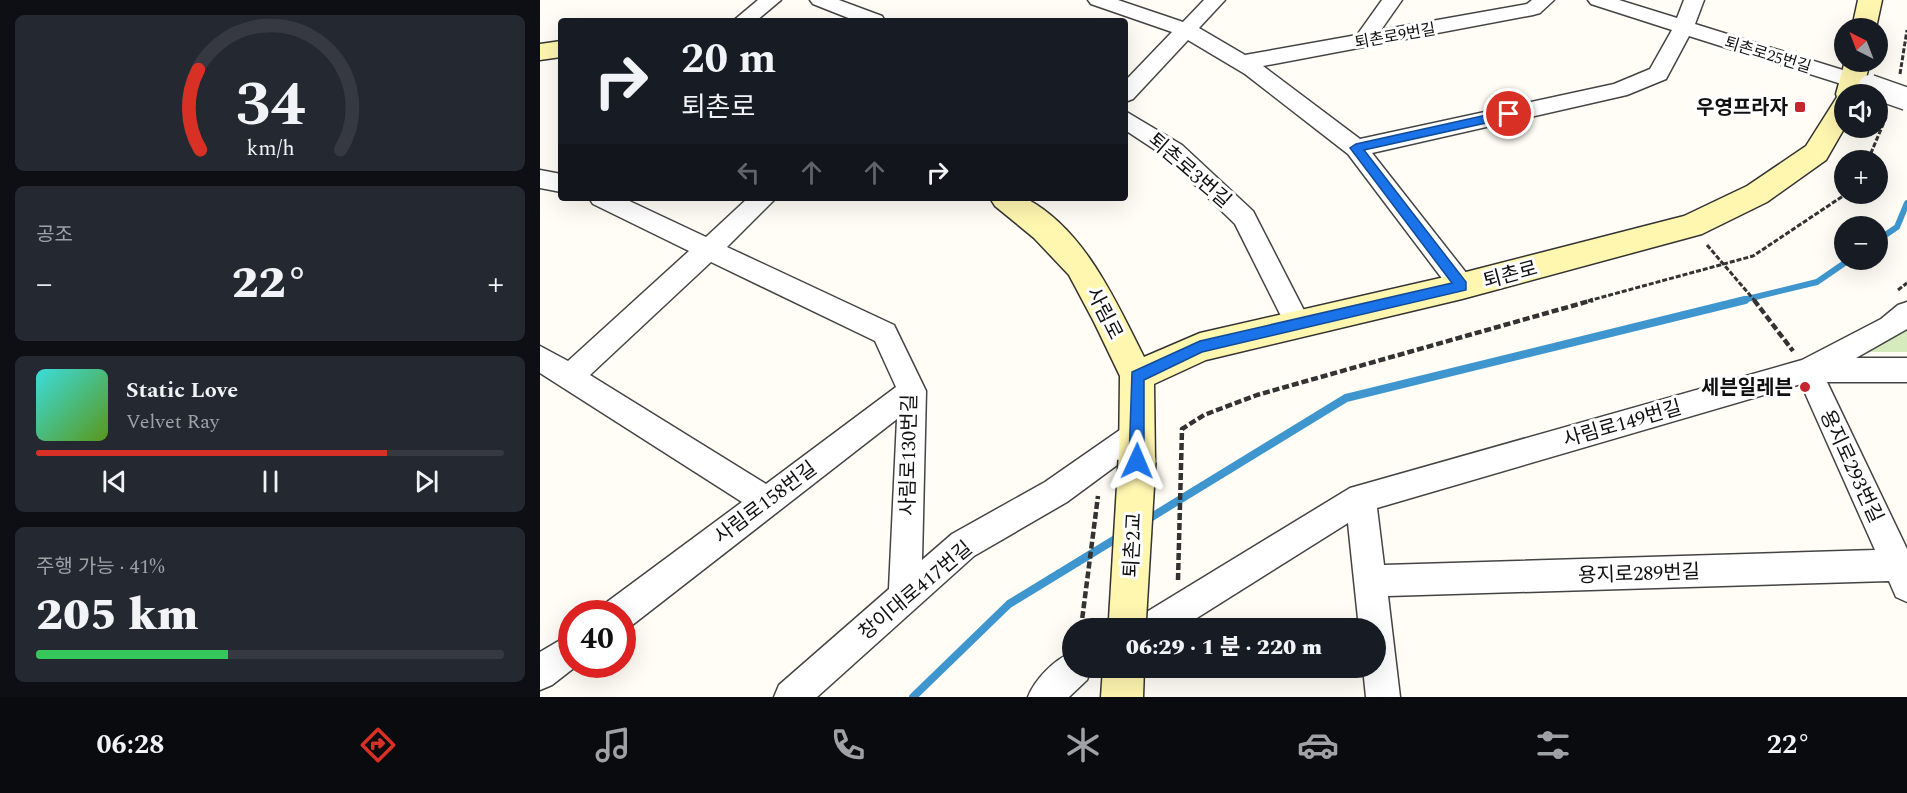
<!DOCTYPE html>
<html lang="ko">
<meta charset="utf-8">
<style>
:root{--surface:#171b24;--page:#242831;--text:#f1f3f6;--muted:#9ea1a6;--line:#363941;--accent:#d93025}
body{margin:0;font-family:Spectral,"Noto Sans KR",serif;background:var(--page);color:var(--text);height:100vh;display:flex;flex-direction:column;font-size:22px;white-space:nowrap}
*{box-sizing:border-box;margin:0}
p{font-size:20px;color:var(--muted)}
.icon{flex:none;width:33px;height:33px;fill:none;stroke:currentColor;stroke-width:2;stroke-linecap:round;stroke-linejoin:round}
.map{position:relative;flex:1;overflow:hidden}
.details{display:flex;flex-direction:column;gap:15px;padding:15px;background:#0d0f14;width:540px}
.details>*{flex:none}
.guide{position:absolute;left:18px;top:18px;width:570px;height:183px;border-radius:6px;box-shadow:0 6px 24px #0002;background:#171b24;color:var(--text);overflow:hidden}
.needle{width:39px;rotate:318deg}
.tools{position:absolute;left:1294px;top:18px;display:grid;gap:12px}
.tools a{display:grid;place-items:center;width:54px;height:54px;border-radius:50%;background:var(--surface);box-shadow:0 6px 24px #0002;font-size:30px}
.speed{position:absolute;left:18px;top:600px;display:flex;gap:12px;font-size:30px;font-weight:700;text-align:center}
.speed>*{display:grid;place-content:center;width:78px;height:78px;border-radius:50%;background:var(--surface);box-shadow:0 6px 24px #0002;line-height:1}
.speed .limit{border:9px solid #d22;background:#fff;color:#111}
.pin{position:absolute;display:grid;place-items:center;width:51px;height:51px;color:#fff;margin:-26px;border:3px solid #fff;border-radius:50%;box-shadow:0 2px 6px #0007}
.me{position:absolute;width:66px;margin:-33px;rotate:1deg;stroke-linejoin:round;filter:drop-shadow(0 0 4px #0008)}
.turn{display:flex;align-items:center;gap:21px;height:126px;padding:0 24px;font-size:27px}
.turn .icon{width:78px;height:78px;stroke-width:2.5}
.turn b{display:block;font-size:42px;line-height:51px}
.lanes{display:flex;align-items:center;height:57px;padding:0 24px;background:#0003;justify-content:center;gap:30px;direction:ltr}
.lanes .off{opacity:.35}
.big{font-size:45px;font-weight:800;line-height:1.1}
.details .card{flex:1;display:flex;flex-direction:column;justify-content:center;gap:9px;min-width:0;padding:0 21px;border-radius:9px;background:var(--page)}
.details .dial{align-items:center;gap:0}
.dial svg{height:156px;overflow:visible;fill:none;stroke:var(--line);stroke-width:7;stroke-linecap:round;text-anchor:middle}
.dial text{fill:var(--text);stroke:none}
.song{display:flex;align-items:center;gap:18px}
.cover{width:72px;height:72px;border-radius:9px;background:linear-gradient(135deg,hsl(180 70% 55%),hsl(90 70% 35%))}
.played{height:6px;border-radius:3px;background:linear-gradient(90deg,var(--accent) 75%,var(--line) 75%)}
.keys{display:flex;justify-content:space-around;direction:ltr}
.heat{display:flex;justify-content:space-between;align-items:center;font-size:33px;direction:ltr}
.charge{height:9px;border-radius:4px;background:linear-gradient(90deg,#34c759 41%,var(--line) 0)}
.trip{position:absolute;left:522px;top:618px;width:324px;height:60px;border-radius:30px;background:var(--surface);box-shadow:0 6px 24px #0002;font-weight:800;line-height:60px;text-align:center}
.dock{display:flex;height:96px;justify-content:space-around;align-items:center;background:#090b0e;color:var(--muted)}
.dock .icon{width:42px;height:42px}
.dock .selected{color:var(--accent)}
.dock b{font-size:27px;color:var(--text)}
main{display:flex;flex:1;min-height:0}
.map>svg:first-child{display:block}
.green{fill:#d5ebbd}
.lines{fill:none;stroke-linecap:round;stroke-linejoin:round}
.stream-far1{stroke:#3f96cf;stroke-width:6}
.stream{stroke:#3f96cf;stroke-width:8}
.street-casing{stroke:#444;stroke-width:3}
.secondary-casing{stroke:#333;stroke-width:3}
.path-far1{stroke:#333;stroke-width:3;stroke-dasharray:5 2;stroke-linecap:butt}
.path{stroke:#333;stroke-width:4.5;stroke-dasharray:7 3;stroke-linecap:butt}
.street{fill:#fff;fill-rule:evenodd}
.secondary{fill:#fff6b0;fill-rule:evenodd}
.street-bridge-casing{stroke:#444;stroke-width:25;stroke-linecap:butt}
.secondary-bridge-casing{stroke:#333;stroke-width:40;stroke-linecap:butt}
.street-bridge{stroke:#fff;stroke-width:22}
.secondary-bridge{stroke:#fff6b0;stroke-width:37}
.route{fill:#1a73e8;stroke:#114b97;stroke-width:1.5}
.poi-dot{fill:#c4262e;stroke:#fff;stroke-width:2}
.labels{text-anchor:middle;stroke-width:6;stroke-linejoin:round;paint-order:stroke}
.far-street-label{font-size:16px;fill:#111;stroke:#fff}
.poi-label{font-size:20px;font-weight:bold;fill:#111;stroke:#fff;text-anchor:end}
.street-label{font-size:20px;fill:#111;stroke:#fff}
</style>
<main>
<section class="details">
<div class="card dial"><svg viewBox="0 0 100 80">
<path d="M14 69A42 42 0 1 1 86 69"/>
<path d="M14 69A42 42 0 0 1 13 28" stroke="#d93025"/>
<text x="50" y="56" font-size="32" font-weight="700">34</text>
<text x="50" y="72" font-size="11">km/h</text>
</svg></div>
<div class="card"><p>공조</p>
<div class="heat"><a>−</a><b class="big">22°</b><a>+</a></div>
</div>
<div class="card">
<div class="song"><i class="cover"></i><div><b>Static Love</b><p>Velvet Ray</p></div></div>
<div class="played"></div>
<div class="keys"><svg class="icon" aria-label="previous" viewBox="0 0 24 24"><path d="M18 5L8 12l10 7zM5 5v14"/></svg><svg class="icon" aria-label="pause" viewBox="0 0 24 24"><path d="M8 5v14M16 5v14"/></svg><svg class="icon" aria-label="next" viewBox="0 0 24 24"><path d="M6 5l10 7-10 7zM19 5v14"/></svg></div>
</div>
<div class="card"><p>주행 가능 · 41%</p><b class="big">205 km</b><div class="charge"></div></div>
</section>
<div class="map">
<svg width="1367" height="697" viewBox="0 0 1367 697">
<rect width="100%" height="100%" fill="#fffdf5"/>
<!-- green -->
<polygon class="green" points="1367,324 1367,352 1329,352"/>
<g class="lines">
<!-- stream-far1 -->
<g class="stream-far1">
<polyline points="1338,240 1357,227 1367,203"/>
<polyline points="1199,301 1277,282 1309,260"/>
</g>
<!-- stream -->
<g class="stream">
<polyline points="605,521 806,398 1205,300"/>
<polyline points="373,697 469,604 582,535"/>
</g>
<!-- street casing -->
<g class="street-casing">
<g id="street">
<polygon points="218,0 241,0 216,21 193,21"/>
<polygon points="270,0 299,0 342,16 345,21 316,21 273,4"/>
<polygon points="548,0 578,0 643,22 664,0 685,0 659,28 705,55 817,35 842,0 862,0 841,30 987,4 992,0 1014,0 1000,13 993,15 723,66 820,139 1074,84 1110,69 1132,30 1051,4 1048,0 1079,0 1137,18 1144,0 1164,0 1155,24 1338,81 1341,86 1338,91 1330,93 1149,36 1126,79 1087,95 832,153 931,279 935,286 931,293 922,297 913,293 808,154 705,74 648,40 593,99 585,102 585,81 632,32 551,4"/>
<polygon points="585,111 642,145 713,211 771,324 767,332 758,335 749,332 695,224 626,157 585,130"/>
<polygon points="0,170 21,174 21,192 0,188"/>
<path d="M 49,198 L 83,198 L 166,237 L 208,198 L 236,198 L 187,247 L 354,325 L 386,391 L 382,560 L 412,534 L 505,482 L 587,425 L 597,421 L 607,425 L 611,434 L 607,443 L 527,502 L 434,556 L 277,697 L 234,697 L 239,685 L 349,589 L 357,419 L 91,626 L 82,629 L 82,614 L 63,614 L 67,602 L 202,502 L 0,373 L 0,346 L 28,361 L 149,251 L 53,204 ZM 171,262 L 335,341 L 356,387 L 226,484 L 50,375 Z"/>
<path d="M 1367,302 L 1367,329 L 1316,358 L 1367,358 L 1367,382 L 1287,382 L 1367,549 L 1367,602 L 1356,597 L 1349,581 L 848,596 L 860,697 L 826,697 L 823,668 L 836,668 L 836,628 L 819,628 L 808,523 L 641,628 L 596,628 L 600,616 L 810,488 L 1262,360 L 1341,319 L 1358,305 ZM 1261,384 L 1335,550 L 844,565 L 837,508 Z"/>
<polygon points="32,633 32,664 39,664 12,685 0,690 0,652"/>
<path d="M 532,652 L 532,668 L 552,668 L 547,680 L 529,697 L 488,697 C 495,679 514,660 532,652 Z"/>
</g>
</g>
<!-- secondary casing -->
<g class="secondary-casing">
<g id="secondary">
<polygon points="1318,0 1342,0 1336,28 1312,28"/>
<polygon points="21,41 21,57 0,60 0,44"/>
<path d="M 1305,61 L 1330,62 L 1322,94 L 1305,94 L 1305,127 L 1286,160 L 1227,202 L 1162,234 L 922,299 L 666,360 L 614,384 L 615,461 L 610,473 L 597,478 L 584,473 L 579,461 L 580,376 L 554,322 L 529,275 L 494,238 L 455,206 L 450,198 C 460,198 478,195 487,199 C 545,230 576,302 604,357 L 660,333 L 922,273 L 1144,216 L 1207,186 L 1266,146 L 1297,97 L 1296,94 Z"/>
<polygon points="563,668 604,668 603,697 561,697"/>
</g>
</g>
<!-- path-far1 -->
<g class="path-far1">
<polyline points="1360,74 1367,30"/>
<polyline points="1328,160 1347,115"/>
<polyline points="1167,245 1215,301"/>
<polyline points="1358,290 1367,283"/>
<polyline points="1048,301 1213,256 1306,194"/>
</g>
<!-- path -->
<g class="path">
<polyline points="1214,300 1253,351"/>
<polyline points="638,580 642,429 664,415 717,395 1053,300"/>
<polyline points="541,628 558,496"/>
</g>
<!-- street -->
<use href="#street" class="street"/>
<!-- secondary -->
<use href="#secondary" class="secondary"/>
<!-- street-bridge casing -->
<g class="street-bridge-casing">
<polyline id="street-bridge" points="1330,86 1367,99"/>
</g>
<!-- secondary-bridge casing -->
<g class="secondary-bridge-casing">
<polyline id="secondary-bridge" points="587,628 597,461"/>
</g>
<!-- street-bridge -->
<use href="#street-bridge" class="street-bridge"/>
<!-- secondary-bridge -->
<use href="#secondary-bridge" class="secondary-bridge"/>
</g>
<!-- route -->
<polygon class="route" points="969,110 975,114 973,117 824,150 926,282 926,290 662,352 604,380 604,461 602,466 591,466 589,461 592,372 660,341 912,283 810,148 816,144"/>
<!-- markers -->
<g class="poi-dot">
<rect x="1254" y="101" width="12" height="12" rx="3"/>
<circle cx="1265" cy="387" r="6"/>
</g>
<g class="labels">
<!-- far-street labels -->
<g class="far-street-label">
<text transform="translate(855 35) rotate(-10)" y="6">퇴촌로9번길</text>
<text transform="translate(1228 54) rotate(17)" y="6">퇴촌로25번길</text>
</g>
<!-- poi labels -->
<g class="poi-label">
<text x="1248" y="114">우영프라자</text>
<text x="1253" y="394">세븐일레븐</text>
</g>
<!-- street labels -->
<g class="street-label">
<text transform="translate(650 170) rotate(41)" y="7">퇴촌로3번길</text>
<text transform="translate(970 274) rotate(-15)" y="7">퇴촌로</text>
<text transform="translate(565 313) rotate(63)" y="7">사림로</text>
<text transform="translate(1082 423) rotate(-16)" y="7">사림로149번길</text>
<text transform="translate(368 455) rotate(-89)" y="7">사림로130번길</text>
<text transform="translate(1312 466) rotate(65)" y="7">용지로293번길</text>
<text transform="translate(225 502) rotate(-37)" y="7">사림로158번길</text>
<text transform="translate(592 545) rotate(-87)" y="7">퇴촌2교</text>
<text transform="translate(1099 573) rotate(-2)" y="7">용지로289번길</text>
<text transform="translate(375 590) rotate(-40)" y="7">창이대로417번길</text>
</g>
</g>
</svg>
<div class="tools">
<a><svg class="needle" viewBox="-14 -14 28 28"><path d="M0-13l5 13h-10z" fill="#e53935"/><path d="M0 13l5-13h-10z" fill="#9ea1a6"/></svg></a>
<a><svg class="icon" aria-label="sound" viewBox="0 0 24 24"><path d="M4 9h4l5-4v14l-5-4H4zM17 9q2 3 0 6"/></svg></a>
<a>+</a>
<a>−</a>
</div>
<div class="speed"><div class="limit">40</div></div>
<div class="pin" style="left:969px;top:114px;background:#d93025"><svg class="icon" aria-label="arrive" viewBox="0 0 24 24"><path d="M6 21V4h12l-3 4 3 4H6"/></svg></div>
<svg class="me" style="left:597px;top:461px" viewBox="-20 -20 40 40"><path d="M0-17L14 15 0 8-14 15z" fill="#1a73e8" stroke="#fff" stroke-width="4"/></svg>
<div class="trip">06:29 · 1 분 · 220 m</div>
<div class="guide">
<div class="turn"><svg class="icon" aria-label="right" viewBox="0 0 24 24"><path d="M7 20v-9h11M14 6l5 5-5 5"/></svg><div><b>20 m</b>퇴촌로</div></div>
<div class="lanes"><svg class="icon off" aria-label="left" viewBox="0 0 24 24"><path d="M17 20v-9H6M10 6l-5 5 5 5"/></svg><svg class="icon off" aria-label="ahead" viewBox="0 0 24 24"><path d="M12 20V5M6 11l6-6 6 6"/></svg><svg class="icon off" aria-label="ahead" viewBox="0 0 24 24"><path d="M12 20V5M6 11l6-6 6 6"/></svg><svg class="icon" aria-label="right" viewBox="0 0 24 24"><path d="M7 20v-9h11M14 6l5 5-5 5"/></svg></div>
</div>
</div>
</main>
<nav class="dock">
<b>06:28</b>
<svg class="icon selected" aria-label="directions" viewBox="0 0 24 24"><path d="M12 3l9 9-9 9-9-9zM9 14v-3h6M13 9l2 2-2 2"/></svg>
<svg class="icon" aria-label="music" viewBox="0 0 24 24"><path d="M9 18V5l10-2v13"/><circle cx="6" cy="18" r="3"/><circle cx="16" cy="16" r="3"/></svg>
<svg class="icon" aria-label="phone" viewBox="0 0 24 24"><path d="M5 4h4l2 5-3 2q2 4 5 5l2-3 5 2v4C11 20 4 13 5 4z"/></svg>
<svg class="icon" aria-label="climate" viewBox="0 0 24 24"><path d="M12 3v18M4 7l16 10M4 17L20 7"/></svg>
<svg class="icon" aria-label="car" viewBox="0 0 24 24"><path d="M5 17H2v-5l4-1 3-4h7l3 4 3 1v5h-3M9 17h6M6 11h13"/><circle cx="7" cy="17" r="2"/><circle cx="17" cy="17" r="2"/></svg>
<svg class="icon" aria-label="filters" viewBox="0 0 24 24"><path d="M4 7h16M4 17h16"/><circle cx="9" cy="7" r="2"/><circle cx="15" cy="17" r="2"/></svg>
<b>22°</b>
</nav>
